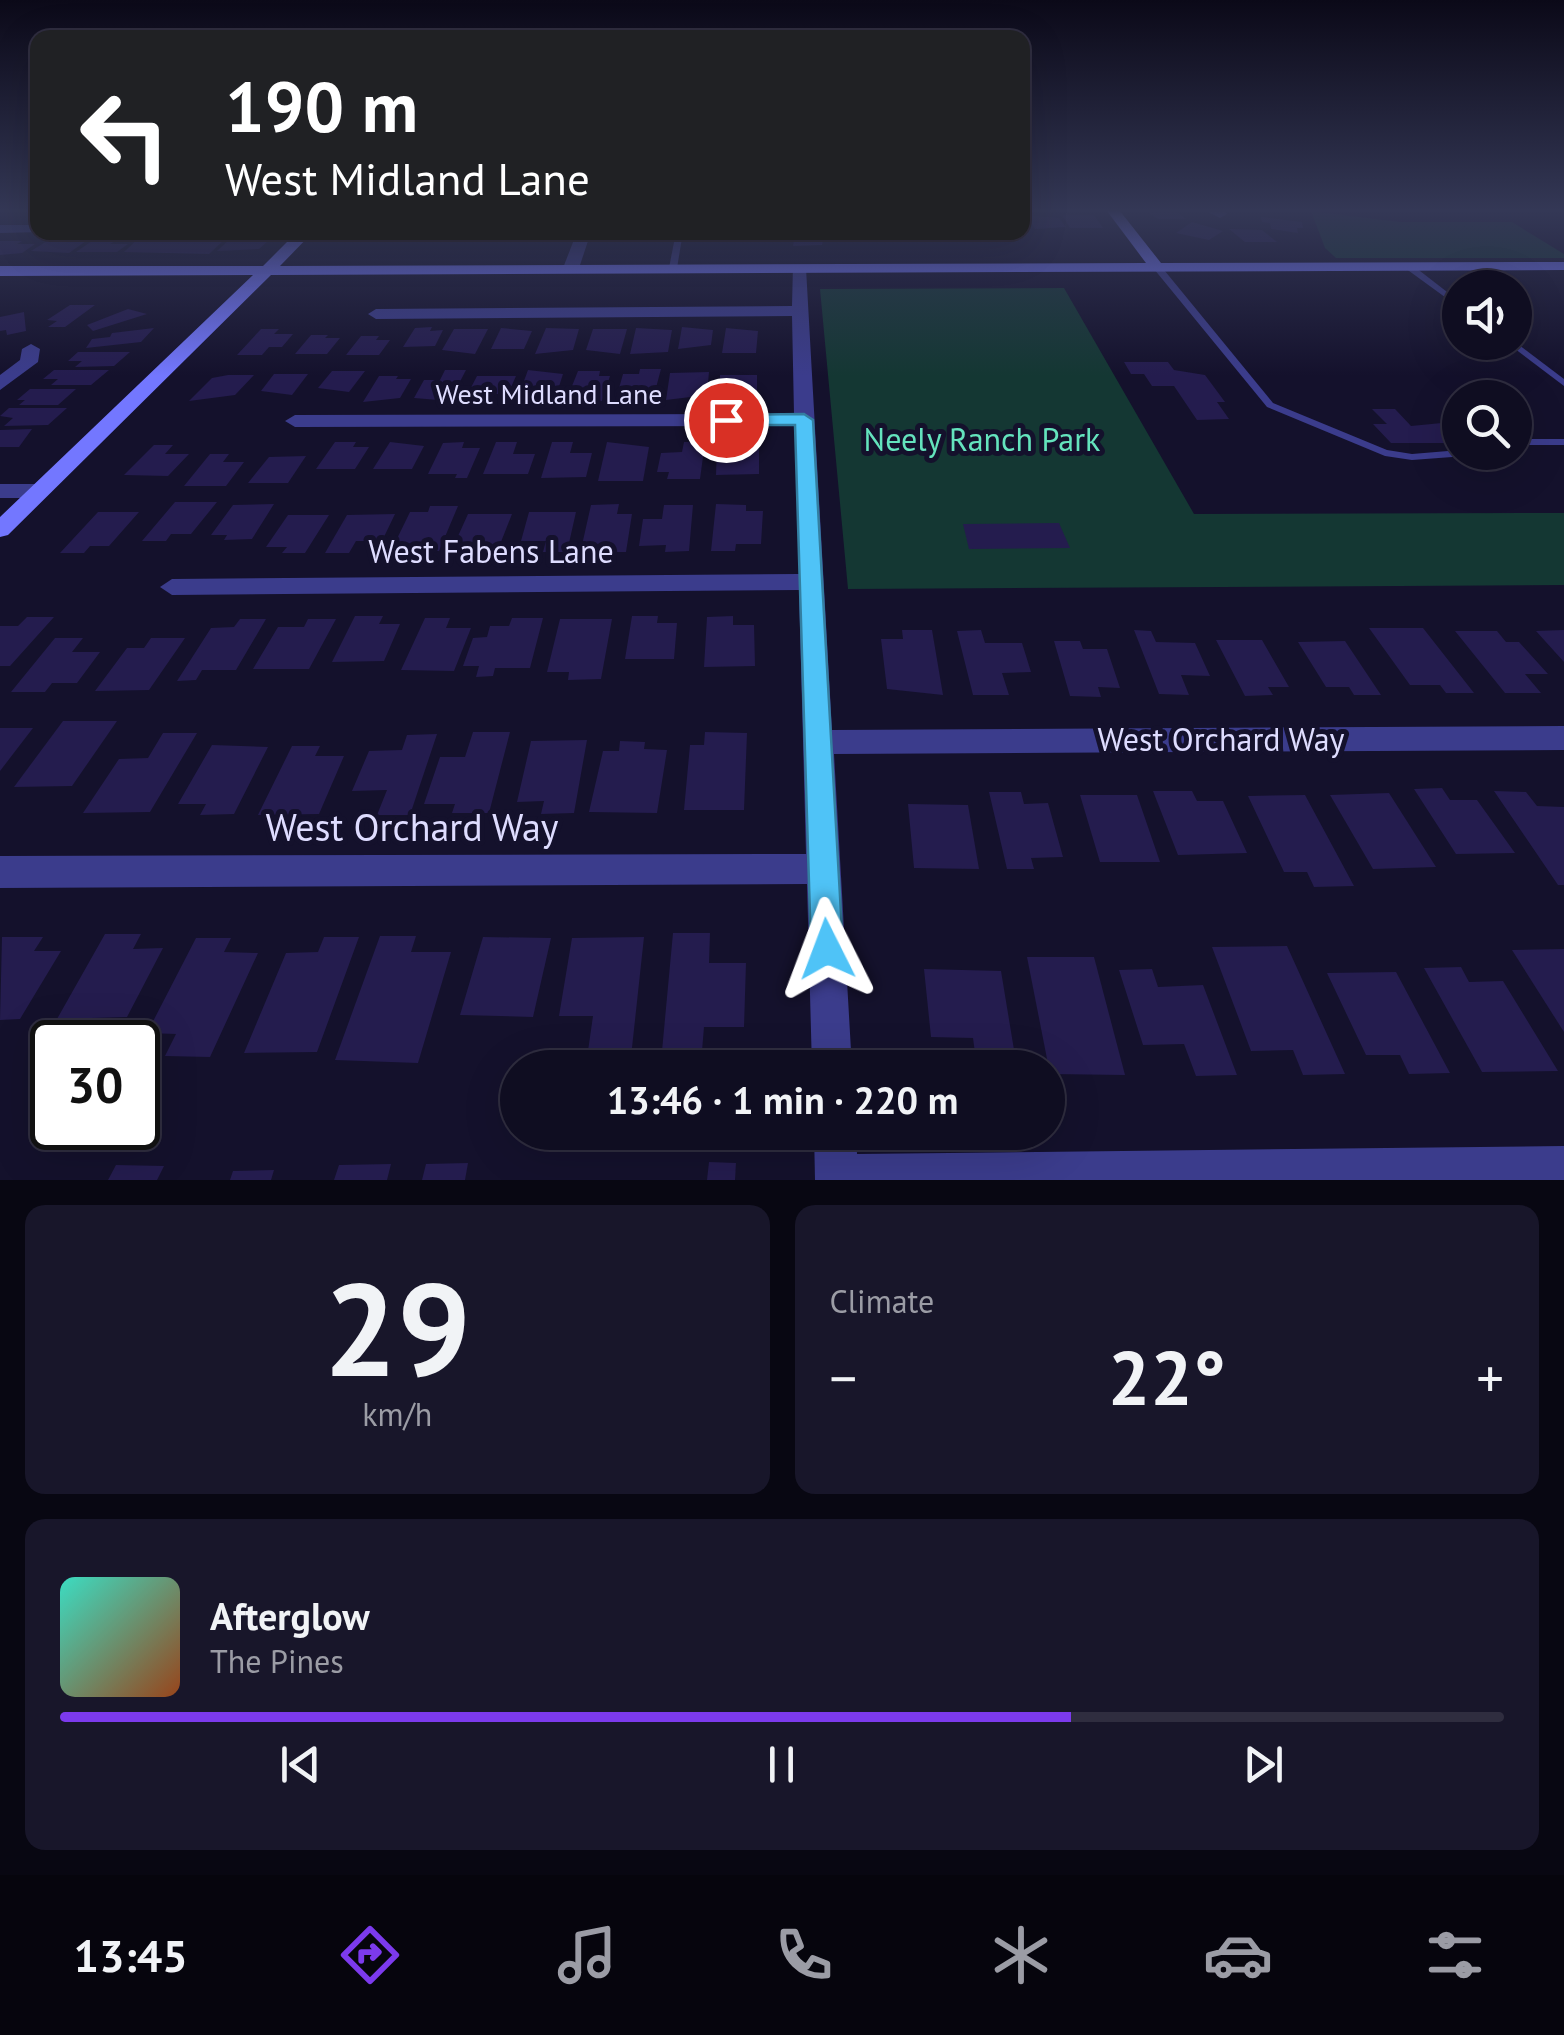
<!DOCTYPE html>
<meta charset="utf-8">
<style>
:root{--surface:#0f0d21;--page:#18162a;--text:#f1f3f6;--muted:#9b9ca5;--line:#2f2d3f;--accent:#7c3aed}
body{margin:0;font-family:"PT Sans",sans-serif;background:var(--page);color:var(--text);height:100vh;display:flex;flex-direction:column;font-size:38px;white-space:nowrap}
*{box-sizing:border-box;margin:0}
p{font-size:32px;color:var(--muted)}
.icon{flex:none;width:55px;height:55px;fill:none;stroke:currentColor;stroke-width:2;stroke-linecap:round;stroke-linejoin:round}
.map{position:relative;height:1180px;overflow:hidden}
.drawer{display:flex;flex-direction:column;gap:25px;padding:25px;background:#080712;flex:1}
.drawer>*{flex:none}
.hud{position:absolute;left:30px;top:30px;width:1000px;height:210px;border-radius:20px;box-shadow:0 10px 40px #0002,0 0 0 2px var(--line);background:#202124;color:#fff;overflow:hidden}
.fabs{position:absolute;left:1442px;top:270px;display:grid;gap:20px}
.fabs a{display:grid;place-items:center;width:90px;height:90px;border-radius:50%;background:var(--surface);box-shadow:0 10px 40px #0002,0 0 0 2px var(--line);font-size:50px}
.speed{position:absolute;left:30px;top:1020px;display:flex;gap:20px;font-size:50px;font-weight:700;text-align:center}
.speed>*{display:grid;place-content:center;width:130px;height:130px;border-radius:50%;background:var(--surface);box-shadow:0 10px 40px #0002,0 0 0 2px var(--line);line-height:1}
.speed .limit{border:5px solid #111;border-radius:15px;background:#fff;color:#111}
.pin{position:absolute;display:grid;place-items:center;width:85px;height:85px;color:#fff;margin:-42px;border:5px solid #fff;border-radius:50%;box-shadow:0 2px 10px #0007}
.me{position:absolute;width:110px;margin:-55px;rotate:357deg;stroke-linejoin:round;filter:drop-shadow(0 0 8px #0008)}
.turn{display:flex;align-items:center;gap:35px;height:210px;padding:0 30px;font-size:45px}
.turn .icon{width:130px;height:130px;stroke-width:2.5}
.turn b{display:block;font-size:70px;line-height:85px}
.big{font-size:75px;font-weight:700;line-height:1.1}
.drawer .card{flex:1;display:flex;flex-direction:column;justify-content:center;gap:15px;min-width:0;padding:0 35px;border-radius:20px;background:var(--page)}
.drawer .dial{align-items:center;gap:0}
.dial b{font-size:130px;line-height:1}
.song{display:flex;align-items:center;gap:30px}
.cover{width:120px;height:120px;border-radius:15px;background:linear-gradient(135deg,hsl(170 70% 55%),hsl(20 70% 35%))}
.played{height:10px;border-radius:5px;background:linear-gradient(90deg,var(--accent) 70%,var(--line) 70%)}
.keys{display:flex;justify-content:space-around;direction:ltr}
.heat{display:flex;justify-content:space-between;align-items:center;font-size:55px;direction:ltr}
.drawer .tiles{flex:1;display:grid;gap:25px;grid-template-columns:1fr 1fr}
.card:last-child{grid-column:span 2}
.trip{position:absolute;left:500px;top:1050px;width:565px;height:100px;border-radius:50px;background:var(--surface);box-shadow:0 10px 40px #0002,0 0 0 2px var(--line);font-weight:700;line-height:100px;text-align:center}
.menu{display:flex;height:160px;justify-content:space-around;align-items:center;background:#06050d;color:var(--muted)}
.menu .icon{width:70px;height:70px}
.menu .current{color:var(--accent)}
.menu b{font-size:45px;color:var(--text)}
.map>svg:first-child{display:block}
.green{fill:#143733}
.building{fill:#241c4e}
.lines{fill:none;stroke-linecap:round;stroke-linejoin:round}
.lane{fill:#3b3c8c;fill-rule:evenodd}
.street{fill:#3b3c8c;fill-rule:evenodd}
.secondary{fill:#7377ff;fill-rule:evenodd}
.route{fill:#4fc3f7;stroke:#337fa1;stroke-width:2.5}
.labels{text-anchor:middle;stroke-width:10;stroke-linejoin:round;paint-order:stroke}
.far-street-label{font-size:28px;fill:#dedcff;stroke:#14112c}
.park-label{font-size:32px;fill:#64e3bd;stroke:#14112c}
.street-label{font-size:32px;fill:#dedcff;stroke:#14112c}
.near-street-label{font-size:38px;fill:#dedcff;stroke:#14112c}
</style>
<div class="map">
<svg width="1564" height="1180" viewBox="0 0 1564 1180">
<rect width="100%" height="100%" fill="#14112c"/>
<!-- green -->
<g class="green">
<polygon points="1311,211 1400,222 1512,222 1564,254 1564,258 1336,258 1325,248"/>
<polygon points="1064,288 1194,514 1564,513 1564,585 848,589 820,289"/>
</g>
<!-- building -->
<g class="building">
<polygon points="1146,211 1175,211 1186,219 1158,219"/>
<polygon points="1026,215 1059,218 1066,227 1035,229"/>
<polygon points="1062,215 1094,215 1103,228 1070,228"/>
<polygon points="1261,217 1302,222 1303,228 1297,228 1298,233 1271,229 1270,223 1262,222"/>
<polygon points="1192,222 1223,231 1209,240 1176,233"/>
<polygon points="1229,229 1262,230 1277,242 1245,242"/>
<polygon points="623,232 660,232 659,239 621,239"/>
<polygon points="810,232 825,232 822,245 793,246 795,235 810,236"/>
<polygon points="139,238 179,241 224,240 209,254 124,252"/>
<polygon points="230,239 246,241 268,241 259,249 217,251"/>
<polygon points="0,241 22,241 17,244 35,244 22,253 0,255"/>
<polygon points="47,241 86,241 69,253 31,251"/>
<polygon points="92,241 115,241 110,244 128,244 117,252 76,252"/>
<polygon points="70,305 95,305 65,327 48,327 57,321 47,320"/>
<polygon points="128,309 147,314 93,331 87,325"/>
<polygon points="24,312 26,331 7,335 6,330 0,331 0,317"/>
<polygon points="432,327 430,331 443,330 435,346 403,347 415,328"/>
<polygon points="682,327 713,330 711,345 678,349"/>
<polygon points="154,328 141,342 86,348 92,339 110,337 112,333"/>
<polygon points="501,328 532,331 524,349 491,349"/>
<polygon points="546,328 579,329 573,350 535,354"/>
<polygon points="636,328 672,330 668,352 630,354"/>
<polygon points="726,328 758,331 756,353 722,353"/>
<polygon points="261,329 279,329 274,334 293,334 282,347 269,347 262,355 237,355"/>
<polygon points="454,329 488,329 475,354 442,350"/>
<polygon points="593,329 627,329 620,354 586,350"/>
<polygon points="311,335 328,335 325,338 340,338 327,354 295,354"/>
<polygon points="361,336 379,336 376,340 390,340 379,355 346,355"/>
<polygon points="78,352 130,352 114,366 75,367 82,361 68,361"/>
<polygon points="1124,362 1168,362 1174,370 1205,375 1225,402 1217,402 1229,419 1197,420 1174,386 1152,386 1144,374 1131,374"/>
<polygon points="640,369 661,369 653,399 616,399 623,374 639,374"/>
<polygon points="54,370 109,370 91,385 51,385 58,379 43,379"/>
<polygon points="445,370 466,370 450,401 414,398 424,380 440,380"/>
<polygon points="528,370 563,374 555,399 517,400"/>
<polygon points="332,371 365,371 349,392 318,388"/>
<polygon points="578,371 600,371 599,376 610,376 602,401 568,396"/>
<polygon points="709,372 707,395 666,400 670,373"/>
<polygon points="274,374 308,374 292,395 261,391"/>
<polygon points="228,375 254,375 235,395 189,401 212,378"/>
<polygon points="720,375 757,375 757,396 719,400"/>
<polygon points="379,376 398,376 396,379 411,379 400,398 363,402"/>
<polygon points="477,376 516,376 508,394 487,394 484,401 464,401"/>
<polygon points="30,389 76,389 58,405 19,405 25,400 17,400"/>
<polygon points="9,408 67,408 48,425 4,426 13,418 0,416"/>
<polygon points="1372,409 1395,409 1411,426 1452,422 1460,429 1460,436 1456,436 1460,443 1391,443 1373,424 1387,424"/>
<polygon points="32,429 19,447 0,447 0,430"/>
<polygon points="335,442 356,442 353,447 369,447 355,469 316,469"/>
<polygon points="390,442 424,446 412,469 373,469"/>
<polygon points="464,442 462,448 480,448 467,478 455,478 457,474 428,474 443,443"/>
<polygon points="496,442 517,442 513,454 535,454 528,474 483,474"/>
<polygon points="552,442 573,442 570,453 592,453 586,477 541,478"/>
<polygon points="607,442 649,447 643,481 598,481"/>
<polygon points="684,442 705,442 700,479 667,479 669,472 657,472 661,453 682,452"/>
<polygon points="717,443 759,443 759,474 716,475"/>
<polygon points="154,445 173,445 165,454 189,454 168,476 124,475"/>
<polygon points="210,454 229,454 223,462 244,462 226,486 184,486"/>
<polygon points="306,456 288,483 248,483 269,457"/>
<polygon points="175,502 217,502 191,534 171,534 166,541 142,541"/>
<polygon points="274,504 252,539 224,540 227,535 211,535 233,505"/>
<polygon points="619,504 617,514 632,514 626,552 603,552 604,545 582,545 591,505"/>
<polygon points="716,504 746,505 746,511 763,511 761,544 736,544 735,551 711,551"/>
<polygon points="664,505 693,505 689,551 665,552 666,545 639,546 643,519 662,519"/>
<polygon points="430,506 458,506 439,551 391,551 410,512 428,512"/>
<polygon points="98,512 139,512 109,546 90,546 84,553 60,553"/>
<polygon points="529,512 576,512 567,552 543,552 546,541 521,541"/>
<polygon points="395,514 382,541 356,541 349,553 325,553 347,515"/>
<polygon points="468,514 512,514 497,552 474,552 476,546 454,545"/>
<polygon points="288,515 329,515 305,553 282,553 287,547 266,547"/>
<polygon points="1059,523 1070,548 969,549 963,524"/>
<polygon points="355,616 383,616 379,624 400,624 384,661 332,662"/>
<polygon points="632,616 658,616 657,623 677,623 674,659 625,659"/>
<polygon points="733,616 733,625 754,625 755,666 704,667 707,617"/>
<polygon points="27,617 54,617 10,666 0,666 0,626 18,626"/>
<polygon points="425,618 450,618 446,628 471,628 454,671 401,670"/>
<polygon points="512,618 543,618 530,668 495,668 493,676 476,677 479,666 463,666 473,638 487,637 490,626 509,626"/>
<polygon points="240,619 266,619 236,670 202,670 196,680 177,681 211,628 234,627"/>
<polygon points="308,619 336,619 309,669 253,669 278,627 304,627"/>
<polygon points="560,619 612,619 601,679 568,680 569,672 547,672"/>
<polygon points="1369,628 1423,628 1474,693 1446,693 1440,685 1410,685"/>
<polygon points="902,630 932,630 943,695 887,689 881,639 903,639"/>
<polygon points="981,630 985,643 1022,643 1031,672 1002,673 1009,695 973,695 957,631"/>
<polygon points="1134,630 1151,631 1156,642 1195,643 1210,676 1181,675 1189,695 1159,694"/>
<polygon points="1564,630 1564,662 1536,631"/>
<polygon points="1455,631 1497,631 1506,642 1519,642 1548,674 1525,674 1541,693 1505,693"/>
<polygon points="55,638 83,638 72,652 100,652 77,683 52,683 45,692 11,692"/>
<polygon points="151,638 185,638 149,690 95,691 127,648 144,648"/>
<polygon points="1216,640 1262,640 1289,687 1268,687 1273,695 1245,696"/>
<polygon points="1054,641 1080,641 1083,649 1107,649 1120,688 1098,687 1101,697 1070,696"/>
<polygon points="1345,641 1381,695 1354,695 1349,687 1326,687 1298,642"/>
<polygon points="63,721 117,721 72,786 14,787"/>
<polygon points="0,728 33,728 0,771"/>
<polygon points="473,732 510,732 489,813 452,813 455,804 424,804 440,757 465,757"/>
<polygon points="705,732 747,733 744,810 684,810 690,745 704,745"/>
<polygon points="163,733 197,733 150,812 83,813 119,759 148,758"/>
<polygon points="437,734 410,815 377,815 387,790 352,791 369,751 402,750 407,735"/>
<polygon points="587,740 574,813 541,814 544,801 517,802 531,741"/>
<polygon points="620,741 645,742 644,749 667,750 657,813 589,812 603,751 619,751"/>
<polygon points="212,745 268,747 234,814 200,815 206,804 178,804"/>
<polygon points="292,746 320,746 315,756 344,756 319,814 258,815"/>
<polygon points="1442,788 1450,800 1477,800 1515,853 1456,854 1414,789"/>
<polygon points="1153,791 1192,791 1197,801 1223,801 1247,853 1178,855"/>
<polygon points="1494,791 1526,792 1537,806 1564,807 1564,885 1558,885"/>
<polygon points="989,792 1021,792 1024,804 1048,803 1063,857 1031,858 1034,869 1007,869"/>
<polygon points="1389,793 1436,867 1373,869 1330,795"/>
<polygon points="1080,795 1137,795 1160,862 1100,862"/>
<polygon points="1305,795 1354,886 1314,887 1307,872 1284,872 1248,796"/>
<polygon points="908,804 968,805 979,869 914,868"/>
<polygon points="673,933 710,933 709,963 746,963 744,1027 704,1027 702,1051 662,1051"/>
<polygon points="105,934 141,934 133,949 163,948 127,1017 57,1019"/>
<polygon points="380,936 416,936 411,952 451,952 418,1063 335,1060"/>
<polygon points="2,937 43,937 34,951 61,951 20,1019 0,1020"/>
<polygon points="324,937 359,937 317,1052 244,1053 286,953 318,952"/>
<polygon points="483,937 551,938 533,1017 460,1015"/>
<polygon points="644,937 631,1057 587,1058 593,1016 559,1016 572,938"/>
<polygon points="196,938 231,938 224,952 258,953 210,1057 165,1056 176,1034 147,1033"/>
<polygon points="1287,946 1345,1074 1303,1075 1293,1050 1251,1051 1212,947"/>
<polygon points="1564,949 1564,1032 1512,950"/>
<polygon points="1027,957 1094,957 1125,1075 1050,1074"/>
<polygon points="1461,967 1469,982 1503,981 1558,1071 1482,1072 1424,968"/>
<polygon points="924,969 1001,971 1017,1068 977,1068 973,1038 931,1037"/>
<polygon points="1152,969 1158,987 1203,985 1237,1075 1196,1076 1184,1044 1143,1045 1119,970"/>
<polygon points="1396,972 1450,1073 1409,1074 1400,1055 1366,1055 1327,973"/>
<polygon points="709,1162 736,1163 735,1180 707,1180"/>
<polygon points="468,1163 465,1180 422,1180 426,1164"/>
<polygon points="391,1164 387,1180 334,1180 339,1165"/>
<polygon points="116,1165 164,1166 157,1180 108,1180"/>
<polygon points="274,1170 271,1180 230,1180 233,1171"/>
</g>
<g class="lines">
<!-- lane -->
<g class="lane">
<polygon points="676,232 683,232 677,268 673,270 669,268"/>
<polygon points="1405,264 1411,264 1460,302 1460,308 1405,268"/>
<polygon points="1154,265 1160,265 1273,403 1387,450 1412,454 1460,450 1460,452 1484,452 1479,455 1412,460 1385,456 1267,407 1154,269"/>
<polygon points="1506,342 1515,342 1564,379 1564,386"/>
<rect x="1515" y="439" width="49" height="6"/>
</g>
<!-- street -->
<g class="street">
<polygon points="1206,211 1225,211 1227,214 1220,218"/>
<polygon points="0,225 38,225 41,232 0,233"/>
<polygon points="577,232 591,232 579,268 571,273 563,268"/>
<polygon points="793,265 806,268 832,730 1564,726 1564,750 834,754 852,1068 812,1068 807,884 0,888 0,856 806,854 799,590 172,595 160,587 172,579 799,574 795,426 295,427 285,421 295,415 794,414 792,316 376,319 368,314 376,309 792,306"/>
<polygon points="31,344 40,349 38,362 0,390 0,375 20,360 22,349"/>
<polygon points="0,484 41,484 52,491 41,498 0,498"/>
<polygon points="814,1132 856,1132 857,1154 1564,1146 1564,1180 815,1180"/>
</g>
<!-- secondary -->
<polygon class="secondary" points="1107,211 1120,211 1161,263 1564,262 1564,270 271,275 8,535 0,537 0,517 253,275 0,276 0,266 263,266 297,232 313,232 280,266 1146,263"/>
</g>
<!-- sky -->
<linearGradient id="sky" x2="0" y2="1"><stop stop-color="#0b0918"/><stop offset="0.56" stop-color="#343856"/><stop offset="1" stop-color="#343856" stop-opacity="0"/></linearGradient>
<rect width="1564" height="376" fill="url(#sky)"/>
<!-- route -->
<polygon class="route" points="804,414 813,420 843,949 839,960 827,965 815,960 811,949 795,425 726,425 717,420 726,415"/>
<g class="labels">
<!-- far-street labels -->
<g class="far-street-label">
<text x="549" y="404">West Midland Lane</text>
</g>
<!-- park labels -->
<g class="park-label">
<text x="982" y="451">Neely Ranch Park</text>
</g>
<!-- street labels -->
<g class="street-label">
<text x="491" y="563">West Fabens Lane</text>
<text x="1221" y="751">West Orchard Way</text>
</g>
<!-- near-street labels -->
<g class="near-street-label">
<text x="412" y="841">West Orchard Way</text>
</g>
</g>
</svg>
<div class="fabs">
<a><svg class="icon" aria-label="sound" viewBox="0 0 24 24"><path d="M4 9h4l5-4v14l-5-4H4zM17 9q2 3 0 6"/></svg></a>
<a><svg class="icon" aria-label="search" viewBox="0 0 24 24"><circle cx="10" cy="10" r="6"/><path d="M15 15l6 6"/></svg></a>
</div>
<div class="speed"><div class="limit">30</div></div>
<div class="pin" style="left:726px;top:420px;background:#d93025"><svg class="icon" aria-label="arrive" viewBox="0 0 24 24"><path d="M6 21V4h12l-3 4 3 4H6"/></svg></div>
<svg class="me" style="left:827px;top:949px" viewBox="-20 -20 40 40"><path d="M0-17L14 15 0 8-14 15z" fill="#4fc3f7" stroke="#fff" stroke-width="4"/></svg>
<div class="trip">13:46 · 1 min · 220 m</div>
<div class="hud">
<div class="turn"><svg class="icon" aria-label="left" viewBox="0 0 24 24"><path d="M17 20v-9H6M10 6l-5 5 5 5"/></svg><div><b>190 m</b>West Midland Lane</div></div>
</div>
</div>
<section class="drawer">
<div class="tiles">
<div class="card dial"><b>29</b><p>km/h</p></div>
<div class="card"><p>Climate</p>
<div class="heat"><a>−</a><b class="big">22°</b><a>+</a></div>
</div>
<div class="card">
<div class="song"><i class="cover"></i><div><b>Afterglow</b><p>The Pines</p></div></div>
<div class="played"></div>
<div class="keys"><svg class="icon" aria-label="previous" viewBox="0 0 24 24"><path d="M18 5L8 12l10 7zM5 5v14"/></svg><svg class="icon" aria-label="pause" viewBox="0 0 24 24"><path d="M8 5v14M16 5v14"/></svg><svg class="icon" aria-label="next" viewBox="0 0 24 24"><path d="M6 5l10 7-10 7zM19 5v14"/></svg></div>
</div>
</div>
</section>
<nav class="menu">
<b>13:45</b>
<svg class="icon current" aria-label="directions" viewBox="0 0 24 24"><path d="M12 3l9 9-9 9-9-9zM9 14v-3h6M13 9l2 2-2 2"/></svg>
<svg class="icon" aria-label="music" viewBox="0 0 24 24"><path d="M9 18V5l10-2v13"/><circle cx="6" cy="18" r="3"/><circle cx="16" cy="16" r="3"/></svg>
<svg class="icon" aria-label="phone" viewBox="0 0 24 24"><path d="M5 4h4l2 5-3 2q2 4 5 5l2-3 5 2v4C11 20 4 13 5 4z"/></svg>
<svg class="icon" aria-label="climate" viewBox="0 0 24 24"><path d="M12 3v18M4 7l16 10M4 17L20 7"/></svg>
<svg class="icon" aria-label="car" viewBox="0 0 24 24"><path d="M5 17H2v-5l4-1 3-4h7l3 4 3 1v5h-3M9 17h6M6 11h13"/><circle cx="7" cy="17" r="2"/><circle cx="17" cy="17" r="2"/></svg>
<svg class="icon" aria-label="filters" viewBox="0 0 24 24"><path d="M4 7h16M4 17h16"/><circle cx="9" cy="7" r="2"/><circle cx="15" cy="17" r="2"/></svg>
</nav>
